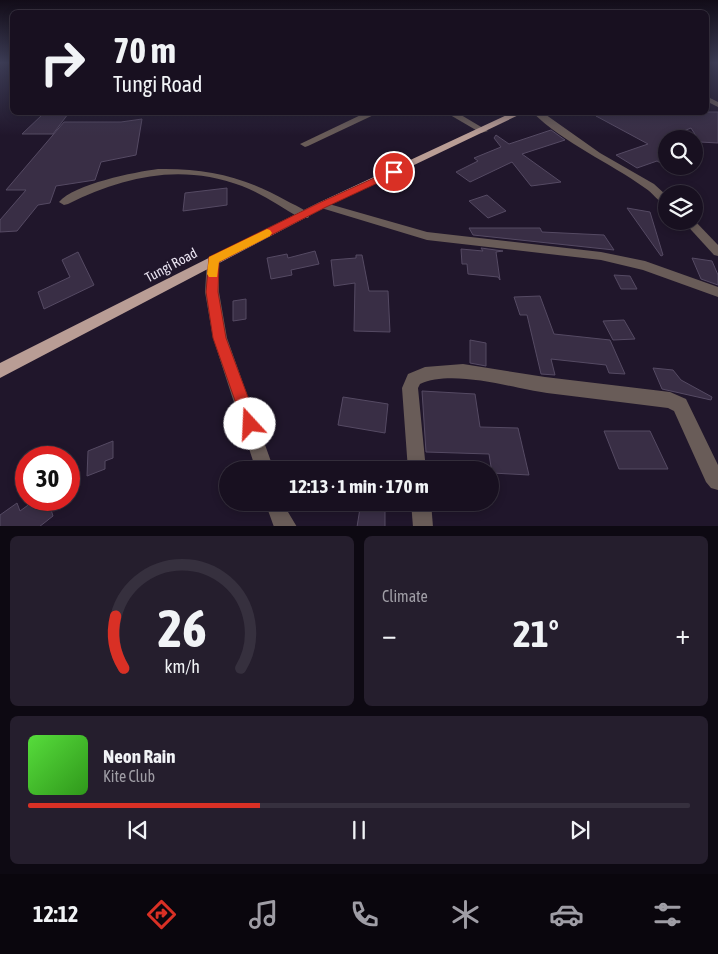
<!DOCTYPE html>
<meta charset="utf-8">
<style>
:root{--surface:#181020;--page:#251e2d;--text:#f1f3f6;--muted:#9f9da5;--line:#36303e;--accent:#d93025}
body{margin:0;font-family:"Asap Condensed",sans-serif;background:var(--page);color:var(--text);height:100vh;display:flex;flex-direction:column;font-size:19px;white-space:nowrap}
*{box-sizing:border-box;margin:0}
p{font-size:16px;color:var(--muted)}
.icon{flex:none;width:28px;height:28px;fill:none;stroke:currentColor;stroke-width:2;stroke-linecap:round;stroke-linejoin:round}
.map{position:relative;height:526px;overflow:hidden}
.drawer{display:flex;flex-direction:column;gap:10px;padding:10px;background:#0d0912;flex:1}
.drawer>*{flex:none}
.guide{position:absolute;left:10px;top:10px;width:699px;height:105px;border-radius:8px;box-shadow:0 2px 8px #0003,0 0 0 1px var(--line);background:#181020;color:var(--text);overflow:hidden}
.controls{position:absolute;left:658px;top:130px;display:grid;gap:10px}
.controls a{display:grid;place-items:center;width:45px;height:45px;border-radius:50%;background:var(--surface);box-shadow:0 2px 8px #0003,0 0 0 1px var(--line);font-size:25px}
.speed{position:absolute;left:15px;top:446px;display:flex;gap:10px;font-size:25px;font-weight:700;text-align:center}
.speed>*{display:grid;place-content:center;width:65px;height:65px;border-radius:50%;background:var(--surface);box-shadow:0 2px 8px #0003,0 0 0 1px var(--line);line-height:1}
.speed .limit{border:8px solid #d22;background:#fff;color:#111}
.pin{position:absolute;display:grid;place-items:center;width:42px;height:42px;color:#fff;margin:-21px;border:2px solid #fff;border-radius:50%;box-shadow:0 1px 5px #0007}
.me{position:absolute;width:55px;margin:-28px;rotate:340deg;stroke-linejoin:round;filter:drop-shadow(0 0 4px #0008)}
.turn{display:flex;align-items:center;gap:18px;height:105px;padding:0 20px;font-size:22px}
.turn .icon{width:65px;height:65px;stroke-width:2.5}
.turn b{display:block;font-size:35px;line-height:42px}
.big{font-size:38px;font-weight:700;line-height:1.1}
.drawer .tile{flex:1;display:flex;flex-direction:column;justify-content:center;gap:8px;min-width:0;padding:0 18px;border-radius:8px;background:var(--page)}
.drawer .dial{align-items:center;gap:0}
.dial svg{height:130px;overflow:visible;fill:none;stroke:var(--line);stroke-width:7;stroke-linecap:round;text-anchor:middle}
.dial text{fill:var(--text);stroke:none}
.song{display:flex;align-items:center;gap:15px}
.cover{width:60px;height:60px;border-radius:8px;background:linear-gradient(135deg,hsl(110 70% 55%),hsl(110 70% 35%))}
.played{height:5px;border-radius:2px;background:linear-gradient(90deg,var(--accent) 35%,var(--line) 35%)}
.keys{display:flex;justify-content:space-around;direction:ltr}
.heat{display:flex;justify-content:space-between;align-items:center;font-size:28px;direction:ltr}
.drawer .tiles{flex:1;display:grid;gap:10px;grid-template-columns:1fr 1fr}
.tile:last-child{grid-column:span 2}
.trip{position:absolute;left:219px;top:461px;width:280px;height:50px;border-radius:25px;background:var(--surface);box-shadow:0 2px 8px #0003,0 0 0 1px var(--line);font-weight:700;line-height:50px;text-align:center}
.dock{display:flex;height:80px;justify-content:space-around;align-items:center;background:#0a060d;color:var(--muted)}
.dock .icon{width:35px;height:35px}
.dock .selected{color:var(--accent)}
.dock b{font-size:22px;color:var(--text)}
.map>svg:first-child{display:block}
.building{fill:#392e45;stroke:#554a63}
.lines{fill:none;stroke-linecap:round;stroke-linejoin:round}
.minor{fill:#695c58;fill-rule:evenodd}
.major{fill:#b99d95;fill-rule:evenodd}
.route{fill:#d93025;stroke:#8d1f18}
.slow{fill:#f59e0b}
.labels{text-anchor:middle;stroke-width:5;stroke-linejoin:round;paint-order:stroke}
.street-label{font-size:14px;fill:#e7e1ef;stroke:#20162b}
</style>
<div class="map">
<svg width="718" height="527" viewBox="0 0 718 527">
<rect width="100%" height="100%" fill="#20162b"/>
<!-- building -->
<g class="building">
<polygon points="612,112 718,112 718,143 700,142 691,128 666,138 666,166 657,161 637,168 616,155 648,144 596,116"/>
<polygon points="68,114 53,134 22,134 42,115"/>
<polygon points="142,119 136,155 101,162 95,180 56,186 50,203 38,205 17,231 0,232 0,220 26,190 6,190 64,122 121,122"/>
<polygon points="551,130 565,140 522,154 561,182 531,186 512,162 470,182 456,172 478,161 474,158 501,147 494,138 496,135 509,144"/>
<polygon points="227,188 227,205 183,211 185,193"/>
<polygon points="487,195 506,211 488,218 469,201"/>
<polygon points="627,208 650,212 663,255 661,256"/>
<polygon points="469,228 540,228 542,232 604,235 614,250 473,235"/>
<polygon points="481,248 503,251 496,252 500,280 498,277 468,274 467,264 462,264 461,249 483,251"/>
<polygon points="315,251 319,264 291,270 292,275 271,279 267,258 287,254 288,258"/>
<polygon points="78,252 94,285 44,309 38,292 70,277 62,260"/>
<polygon points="356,255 362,255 369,291 388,291 390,332 354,331 355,283 334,286 331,260 356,258"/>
<polygon points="692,258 712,261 718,275 718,285 701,279"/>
<polygon points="614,275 630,276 637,289 621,289"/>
<polygon points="540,296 554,334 610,340 625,374 609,373 606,365 551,359 555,375 541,374 527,315 520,315 514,297"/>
<polygon points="246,299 246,319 233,321 233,301"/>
<polygon points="624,320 635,339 613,340 603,321"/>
<polygon points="470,340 486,343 486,366 470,363"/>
<polygon points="653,368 673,370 681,380 712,397 711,400 662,389"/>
<polygon points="422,391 475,394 480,427 518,428 529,475 492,473 489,454 426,452"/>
<polygon points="343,397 388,404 385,433 338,425"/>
<polygon points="604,431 650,431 668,469 619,469"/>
<polygon points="113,441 113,458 105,461 105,469 87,476 88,451"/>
<polygon points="35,500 48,500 53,516 39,527 0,527 0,515 17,503 20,511"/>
<polygon points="361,502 385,502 385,527 357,527"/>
</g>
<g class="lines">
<!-- minor -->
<g class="minor">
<polygon points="706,96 718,102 718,107 706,101"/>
<polygon points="367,112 380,112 308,146 305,147 300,144"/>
<polygon points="445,112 456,112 488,131 481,133"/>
<path d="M 532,112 L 542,112 L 600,153 L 654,184 L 666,195 L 666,204 C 658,202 653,193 645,188 C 609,162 565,144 532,112 Z"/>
<path d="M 158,169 C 207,168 245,177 287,201 C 294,205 305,209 310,215 L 308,218 L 300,218 C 281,207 263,194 242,186 C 181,163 124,176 68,204 L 64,205 L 59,202 C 74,184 135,172 158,169 Z"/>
<polygon points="322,202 427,232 601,252 645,261 718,287 718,297 643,270 601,260 427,240 318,207 317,205 318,203"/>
<polygon points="694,220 718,245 718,256 714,255 683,221"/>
<polygon points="213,255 217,257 219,260 219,292 227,338 274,470 256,470 213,338 205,292 207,260 209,257"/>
<path d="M 463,364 L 545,377 L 670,392 L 686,399 L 718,465 L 718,490 L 711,488 L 706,482 L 674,411 L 668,408 C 628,403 588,398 547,393 C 512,388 453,369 420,384 L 418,388 L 426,470 L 408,470 L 402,388 L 408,374 L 425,367 Z"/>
<polygon points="265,502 285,502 288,512 297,527 274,527"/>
<polygon points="411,502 431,502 433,527 413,527"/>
</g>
<!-- major -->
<polygon class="major" points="513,112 525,112 326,207 0,378 0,363 318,203"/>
</g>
<!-- sky -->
<linearGradient id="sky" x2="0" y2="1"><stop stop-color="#120c18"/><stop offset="0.46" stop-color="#3c3c55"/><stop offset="1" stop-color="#3c3c55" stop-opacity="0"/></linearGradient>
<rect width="718" height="136" fill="url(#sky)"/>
<!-- route -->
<polygon class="route" points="394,169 397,170 397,174 326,207 219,262 218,292 226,338 258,424 256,429 250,431 245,429 213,338 206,292 209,257 319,203"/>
<!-- slow -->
<polygon class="slow" points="267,229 270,230 272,233 270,236 219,262 217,277 209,277 207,274 209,257"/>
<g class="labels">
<!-- street labels -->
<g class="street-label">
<text transform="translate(171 265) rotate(-28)" y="5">Tungi Road</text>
</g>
</g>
</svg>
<div class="controls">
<a><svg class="icon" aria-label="search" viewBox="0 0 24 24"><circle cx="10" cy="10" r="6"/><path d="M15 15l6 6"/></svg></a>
<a><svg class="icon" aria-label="layers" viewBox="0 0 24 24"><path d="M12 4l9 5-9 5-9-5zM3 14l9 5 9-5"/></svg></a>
</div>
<div class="speed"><div class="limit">30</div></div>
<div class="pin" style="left:394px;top:172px;background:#d93025"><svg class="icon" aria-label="arrive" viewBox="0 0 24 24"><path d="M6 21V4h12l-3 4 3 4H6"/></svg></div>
<svg class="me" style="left:250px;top:424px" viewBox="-20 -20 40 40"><circle r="19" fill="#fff"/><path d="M0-13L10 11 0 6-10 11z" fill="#d93025"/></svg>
<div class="trip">12:13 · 1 min · 170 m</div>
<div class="guide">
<div class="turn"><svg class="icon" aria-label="right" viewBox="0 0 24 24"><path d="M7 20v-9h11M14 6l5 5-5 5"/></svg><div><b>70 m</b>Tungi Road</div></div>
</div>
</div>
<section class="drawer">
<div class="tiles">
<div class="tile dial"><svg viewBox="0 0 100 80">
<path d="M14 69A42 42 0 1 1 86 69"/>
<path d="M14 69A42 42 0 0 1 9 37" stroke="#d93025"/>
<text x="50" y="56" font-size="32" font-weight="700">26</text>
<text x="50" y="72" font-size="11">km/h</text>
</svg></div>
<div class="tile"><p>Climate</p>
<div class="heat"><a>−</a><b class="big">21°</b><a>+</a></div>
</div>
<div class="tile">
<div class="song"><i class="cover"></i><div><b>Neon Rain</b><p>Kite Club</p></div></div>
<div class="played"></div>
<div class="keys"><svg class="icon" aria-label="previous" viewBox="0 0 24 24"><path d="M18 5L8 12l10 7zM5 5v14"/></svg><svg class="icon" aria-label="pause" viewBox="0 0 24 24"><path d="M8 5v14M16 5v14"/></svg><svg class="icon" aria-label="next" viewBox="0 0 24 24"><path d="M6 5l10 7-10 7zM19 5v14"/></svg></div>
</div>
</div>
</section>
<nav class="dock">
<b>12:12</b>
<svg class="icon selected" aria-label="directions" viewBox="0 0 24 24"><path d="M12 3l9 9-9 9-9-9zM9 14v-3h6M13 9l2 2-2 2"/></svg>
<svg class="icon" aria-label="music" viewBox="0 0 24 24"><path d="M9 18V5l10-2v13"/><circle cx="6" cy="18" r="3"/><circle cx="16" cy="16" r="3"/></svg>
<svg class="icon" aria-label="phone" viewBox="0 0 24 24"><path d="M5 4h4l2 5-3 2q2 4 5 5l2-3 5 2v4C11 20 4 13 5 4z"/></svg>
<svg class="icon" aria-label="climate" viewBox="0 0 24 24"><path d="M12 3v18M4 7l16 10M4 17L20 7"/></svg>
<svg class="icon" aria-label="car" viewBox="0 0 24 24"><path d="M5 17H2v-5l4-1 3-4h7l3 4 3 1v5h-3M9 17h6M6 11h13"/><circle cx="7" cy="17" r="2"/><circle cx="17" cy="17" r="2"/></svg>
<svg class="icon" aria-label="filters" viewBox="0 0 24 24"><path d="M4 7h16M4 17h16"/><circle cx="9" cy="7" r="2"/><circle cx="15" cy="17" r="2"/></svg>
</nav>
